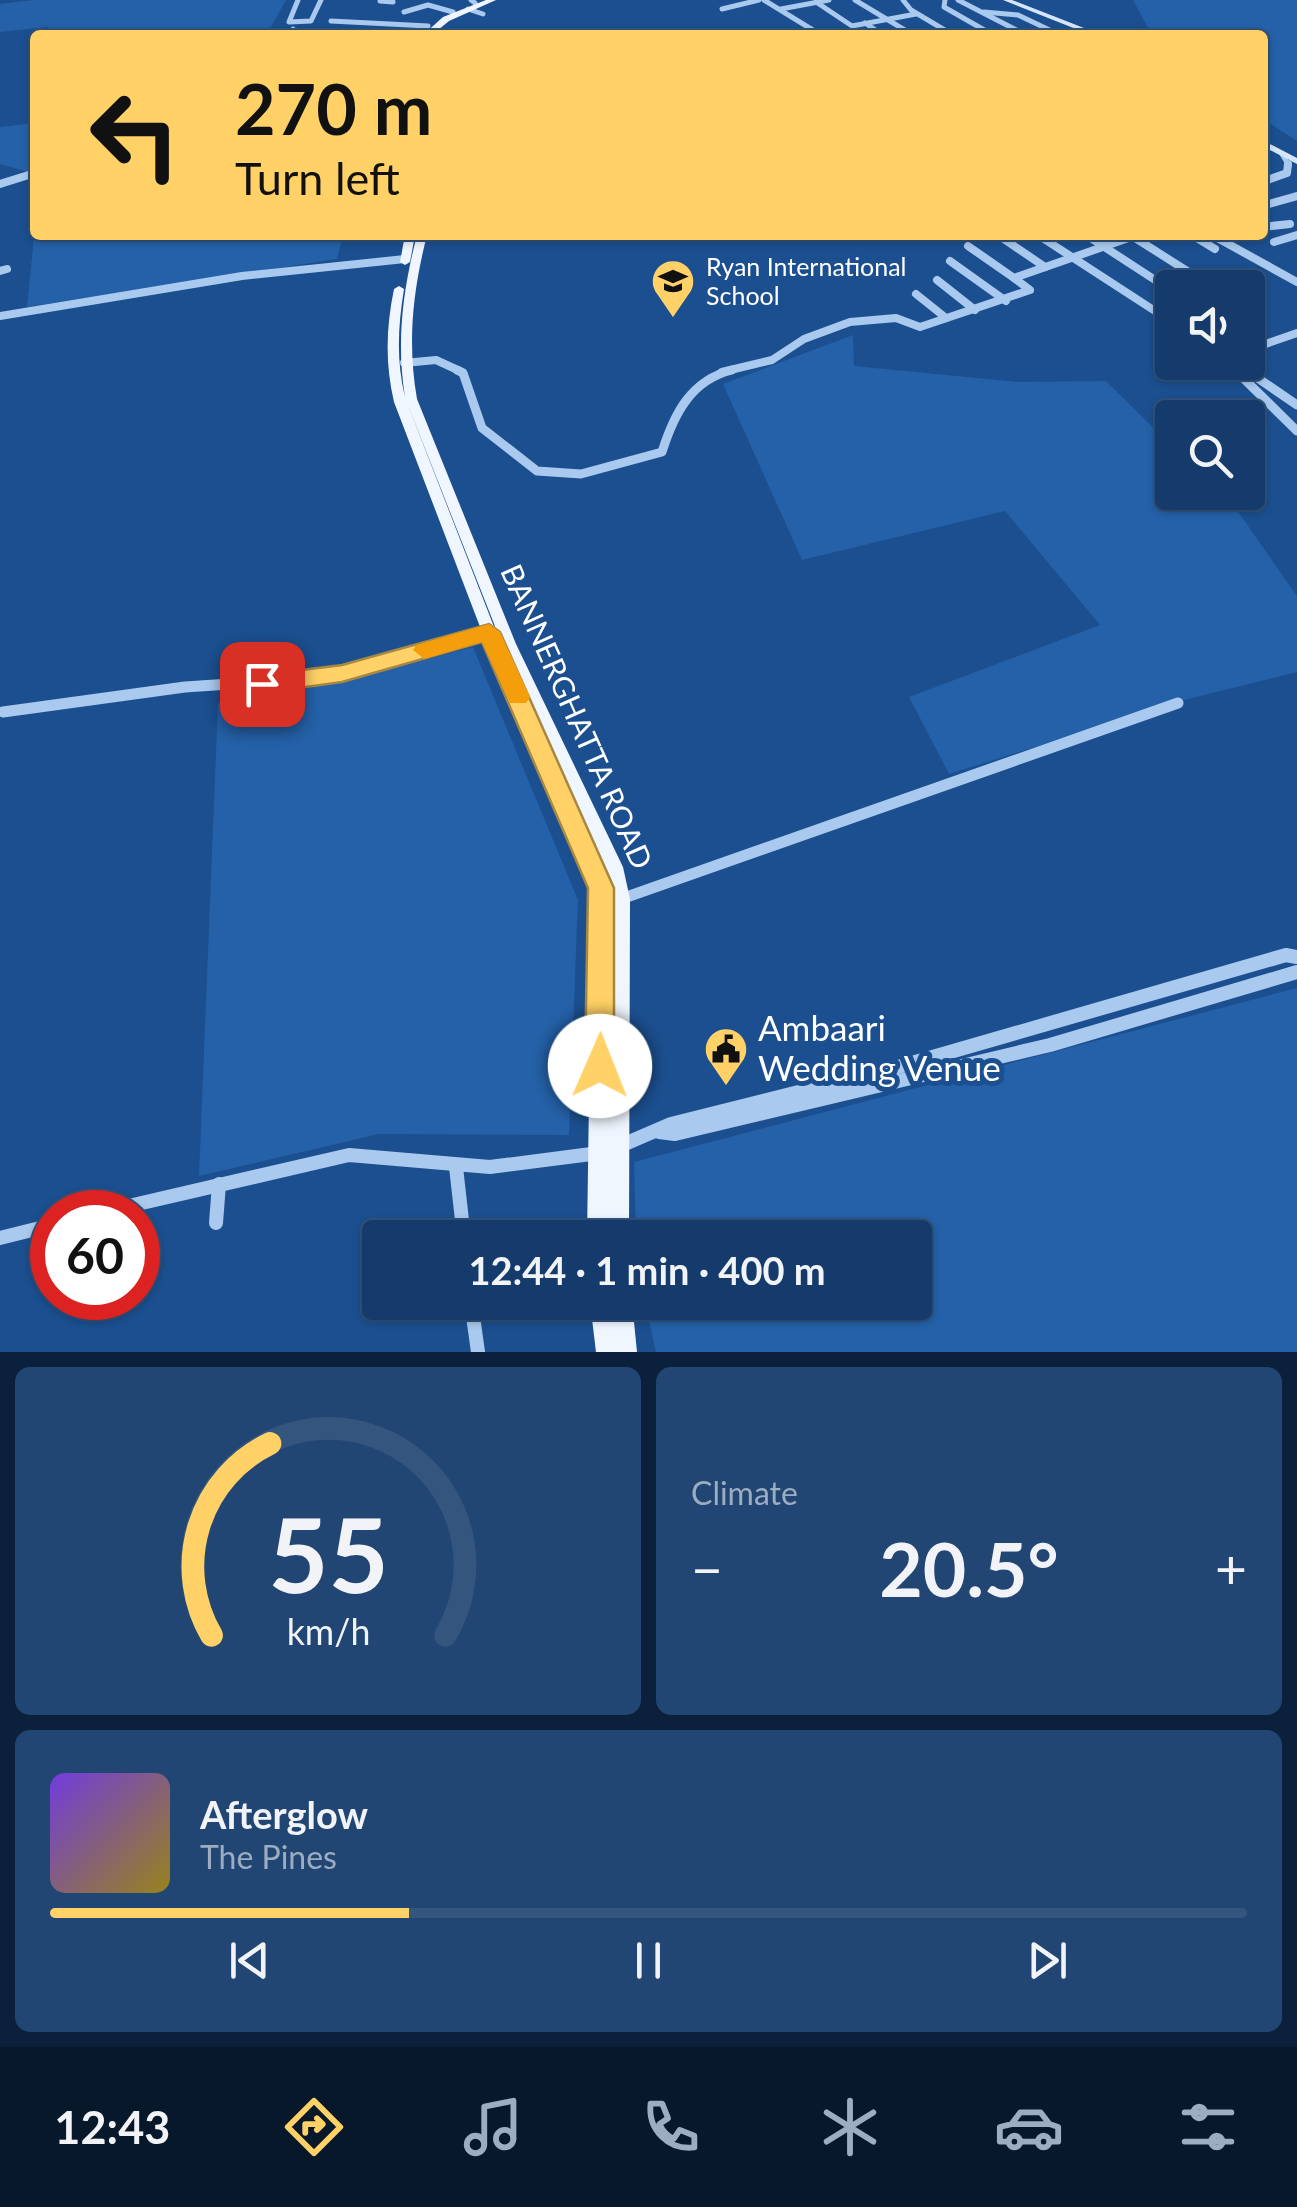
<!DOCTYPE html>
<meta charset="utf-8">
<style>
:root{--surface:#143b6b;--page:#214673;--text:#f1f3f6;--muted:#9dadc1;--line:#33557e;--accent:#ffd166}
body{margin:0;font-family:Lato,sans-serif;background:var(--page);color:var(--text);height:100vh;display:flex;flex-direction:column;font-size:38px;white-space:nowrap}
*{box-sizing:border-box;margin:0}
p{font-size:32px;color:var(--muted)}
.icon{flex:none;width:55px;height:55px;fill:none;stroke:currentColor;stroke-width:2;stroke-linecap:round;stroke-linejoin:round}
.map{position:relative;height:1352px;overflow:hidden}
.details{display:flex;flex-direction:column;gap:15px;padding:15px;background:#0b203b;flex:1}
.details>*{flex:none}
.banner{position:absolute;left:30px;top:30px;width:1238px;height:210px;border-radius:10px;box-shadow:0 2px 8px #0004,0 0 0 2px var(--line);background:#ffd166;color:#111;overflow:hidden}
.tools{position:absolute;left:1155px;top:270px;display:grid;gap:20px}
.tools a{display:grid;place-items:center;width:110px;height:110px;border-radius:10px;background:var(--surface);box-shadow:0 2px 8px #0004,0 0 0 2px var(--line);font-size:50px}
.speed{position:absolute;left:30px;top:1190px;display:flex;gap:20px;font-size:50px;font-weight:700;text-align:center}
.speed>*{display:grid;place-content:center;width:130px;height:130px;border-radius:50%;background:var(--surface);box-shadow:0 2px 8px #0004,0 0 0 2px var(--line);line-height:1}
.speed .limit{border:15px solid #d22;background:#fff;color:#111}
.pin{position:absolute;display:grid;place-items:center;width:85px;height:85px;color:#fff;margin:-42px;border-radius:20px;box-shadow:0 5px 15px #0006}
.me{position:absolute;width:110px;margin:-55px;rotate:1deg;stroke-linejoin:round;filter:drop-shadow(0 0 8px #0008)}
.turn{display:flex;align-items:center;gap:35px;height:210px;padding:0 40px;font-size:45px}
.turn .icon{width:130px;height:130px;stroke-width:2.5}
.turn b{display:block;font-size:70px;line-height:85px}
.big{font-size:75px;font-weight:700;line-height:1.1}
.details .widget{flex:1;display:flex;flex-direction:column;justify-content:center;gap:15px;min-width:0;padding:0 35px;border-radius:15px;background:var(--page)}
.details .dial{align-items:center;gap:0}
.dial svg{height:260px;overflow:visible;fill:none;stroke:var(--line);stroke-width:7;stroke-linecap:round;text-anchor:middle}
.dial text{fill:var(--text);stroke:none}
.song{display:flex;align-items:center;gap:30px}
.cover{width:120px;height:120px;border-radius:15px;background:linear-gradient(135deg,hsl(260 70% 55%),hsl(50 70% 35%))}
.played{height:10px;border-radius:5px;background:linear-gradient(90deg,var(--accent) 30%,var(--line) 30%)}
.keys{display:flex;justify-content:space-around;direction:ltr}
.heat{display:flex;justify-content:space-between;align-items:center;font-size:55px;direction:ltr}
.details .tiles{flex:1;display:grid;gap:15px;grid-template-columns:1fr 1fr}
.widget:last-child{grid-column:span 2}
.trip{position:absolute;left:362px;top:1220px;width:570px;height:100px;border-radius:10px;background:var(--surface);box-shadow:0 2px 8px #0004,0 0 0 2px var(--line);font-weight:700;line-height:100px;text-align:center}
.menu{display:flex;height:160px;justify-content:space-around;align-items:center;background:#08182b;color:var(--muted)}
.menu .icon{width:70px;height:70px}
.menu .active{color:var(--accent)}
.menu b{font-size:45px;color:var(--text)}
.map>svg:first-child{display:block}
.green{fill:#2461a8}
.lines{fill:none;stroke-linecap:round;stroke-linejoin:round}
.minor-far4{stroke:#a9c9ee;stroke-width:5}
.minor-far3{stroke:#a9c9ee;stroke-width:8}
.minor-far2{stroke:#a9c9ee;stroke-width:9}
.minor-far1{stroke:#a9c9ee;stroke-width:11}
.minor{stroke:#a9c9ee;stroke-width:14}
.secondary{fill:#d6e6fa;fill-rule:evenodd}
.primary{fill:#f0f6ff;fill-rule:evenodd}
.route{fill:#ffd166;stroke:#a68842;stroke-width:2.5}
.slow{fill:#f59e0b}
.labels{text-anchor:middle;stroke-width:10;stroke-linejoin:round;paint-order:stroke}
.far-poi-label{font-size:25px;fill:#fff;stroke:#1b4f8f;text-anchor:start}
.street-label{font-size:30px;fill:#fff;stroke:#1b4f8f}
.near-poi-label{font-size:35px;fill:#fff;stroke:#1b4f8f;text-anchor:start}
</style>
<div class="map">
<svg width="1297" height="1352" viewBox="0 0 1297 1352">
<rect width="100%" height="100%" fill="#1b4f8f"/>
<!-- green -->
<g class="green">
<polygon points="33,0 286,0 271,27 241,35 48,35 48,27 0,32 0,4"/>
<polygon points="1133,0 1297,0 1297,141 1263,119 1262,35 1152,35"/>
<polygon points="35,123 35,235 343,235 337,259 27,307 35,227 28,172 0,164 0,127"/>
<polygon points="853,335 854,366 1018,382 1106,381 1172,446 1172,492 1225,493 1297,596 1297,672 1188,699 949,774 909,697 1100,625 1005,511 802,560 723,384"/>
<polygon points="473,647 578,900 569,1135 379,1134 199,1176 218,703 342,682"/>
<polygon points="1297,988 1297,1352 656,1352 645,1303 915,1302 915,1238 636,1237 634,1162"/>
</g>
<g class="lines">
<!-- minor-far4 -->
<g class="minor-far4">
<polyline points="298,0 289,22 311,21 321,0"/>
<polyline points="471,0 475,3"/>
<polyline points="764,0 821,35"/>
<polyline points="855,0 913,35"/>
<polyline points="903,0 911,10 953,35"/>
<polyline points="945,0 944,7 993,35"/>
<polyline points="958,0 1026,35"/>
<polyline points="380,1 393,2"/>
<polyline points="816,2 852,26 916,14"/>
<polyline points="468,9 483,14"/>
<polyline points="722,9 759,0"/>
<polyline points="781,9 829,0"/>
<polyline points="404,12 428,5 453,12"/>
<polyline points="984,12 1018,15 1060,35"/>
<polyline points="331,21 428,26"/>
<polyline points="865,23 883,35"/>
<polyline points="293,29 296,35"/>
<polyline points="259,32 262,35"/>
<polyline points="782,35 811,29"/>
<polyline points="1282,154 1289,166"/>
</g>
<!-- minor-far3 -->
<g class="minor-far3">
<polyline points="1262,182 1287,173 1288,164"/>
<polyline points="0,184 35,173"/>
<polyline points="1262,206 1297,196"/>
<polyline points="1262,227 1290,224"/>
<polyline points="998,235 1045,267"/>
<polyline points="1038,235 1172,322"/>
<polyline points="1086,235 1172,291"/>
<polyline points="1192,235 1215,249"/>
<polyline points="1212,235 1297,282"/>
<polyline points="1132,236 1206,283"/>
<polyline points="1274,242 1297,235"/>
<polyline points="968,246 1014,278"/>
<polyline points="950,261 1006,301"/>
<polyline points="0,271 7,269"/>
<polyline points="937,280 975,310"/>
<polyline points="916,294 946,318"/>
<polyline points="0,316 242,276 405,259"/>
<polyline points="1248,350 1297,333"/>
<polyline points="1227,362 1238,372"/>
<polyline points="1235,362 1250,372"/>
<polyline points="404,363 436,360 462,372"/>
<polyline points="722,372 772,360 804,339 850,322 896,318 920,327 1030,290 1014,278 1137,235"/>
</g>
<!-- minor-far2 -->
<g class="minor-far2">
<path d="M 457,370 L 463,373 L 482,428 L 537,471 L 581,474 L 662,452 C 674,414 691,380 732,370"/>
<polyline points="1235,370 1297,431"/>
<polyline points="1246,370 1297,405"/>
</g>
<!-- minor-far1 -->
<g class="minor-far1">
<polyline points="3,712 185,687 318,678 493,631"/>
<polyline points="621,899 1178,703"/>
</g>
<!-- minor -->
<g class="minor">
<polyline points="659,1132 675,1134 1050,1045 1297,972"/>
<polyline points="620,1146 671,1124 898,1067 1286,955 1297,957"/>
<polyline points="456,1167 464,1238"/>
<polyline points="103,1212 349,1155 490,1167 599,1153"/>
<polyline points="216,1223 219,1184"/>
<polyline points="0,1238 52,1225"/>
<polyline points="471,1302 478,1352"/>
<polyline points="472,1307 493,1302"/>
</g>
<!-- secondary -->
<g class="secondary">
<polygon points="1003,0 1012,0 1102,35 1091,35"/>
<polygon points="1262,140 1297,158 1297,164 1262,146"/>
</g>
<!-- primary -->
<g class="primary">
<polygon points="486,0 496,0 449,21 432,35 423,35 443,17"/>
<polygon points="405,235 415,235 410,262 405,265 400,262"/>
<path d="M 417,235 L 427,235 C 413,290 407,342 417,399 L 516,644 L 623,867 L 630,899 L 629,1238 L 587,1238 L 592,888 L 482,632 L 394,402 C 385,363 386,328 394,289 L 399,286 L 404,289 C 398,326 396,360 405,397 C 396,341 403,289 417,235 ZM 406,400 L 502,644 L 605,867 L 612,899 L 609,1125 L 610,888 L 496,632 Z"/>
<polygon points="590,1302 632,1302 637,1352 596,1352"/>
</g>
</g>
<!-- route -->
<polygon class="route" points="489,624 500,632 614,888 614,1066 610,1076 600,1080 589,1076 585,1066 588,888 482,642 342,682 262,693 251,684 262,675 342,665"/>
<!-- slow -->
<polygon class="slow" points="489,624 500,632 530,697 526,703 510,703 482,642 424,659 413,650 416,645"/>
<!-- icons -->
<defs>
<g id="school-pin" transform="scale(2.25)"><path d="M0 17L-7.5 6A9.5 9.5 0 1 1 7.5 6Z" fill="#ffd166" stroke="#1b4f8f"/><path d="M0-5L7-2L0 1L-7-2ZM-4 1L0 2.5L4 1V4Q0 6-4 4Z" fill="#111"/></g>
<g id="civic-pin" transform="scale(2.25)"><path d="M0 17L-7.5 6A9.5 9.5 0 1 1 7.5 6Z" fill="#ffd166" stroke="#1b4f8f"/><path d="M-.6-6.5H3V-4.5H.6V-3L4-1V1h2V6H-6V1h2V-1L-.6-3ZM-1.2 2.5V6h2.4V2.5Z" fill="#111"/></g>
</defs>
<g fill-rule="evenodd">
<use href="#school-pin" x="673" y="281"/>
<use href="#civic-pin" x="726" y="1049"/>
</g>
<g class="labels">
<!-- far-poi labels -->
<g class="far-poi-label">
<text x="706" y="276">Ryan International<tspan x="706" dy="29">School</tspan></text>
</g>
<!-- street labels -->
<g class="street-label">
<text transform="translate(576 717) rotate(66)" y="10">BANNERGHATTA ROAD</text>
</g>
<!-- near-poi labels -->
<g class="near-poi-label">
<text x="758" y="1041">Ambaari<tspan x="758" dy="40">Wedding Venue</tspan></text>
</g>
</g>
</svg>
<div class="tools">
<a><svg class="icon" aria-label="sound" viewBox="0 0 24 24"><path d="M4 9h4l5-4v14l-5-4H4zM17 9q2 3 0 6"/></svg></a>
<a><svg class="icon" aria-label="search" viewBox="0 0 24 24"><circle cx="10" cy="10" r="6"/><path d="M15 15l6 6"/></svg></a>
</div>
<div class="speed"><div class="limit">60</div></div>
<div class="pin" style="left:262px;top:684px;background:#d93025"><svg class="icon" aria-label="arrive" viewBox="0 0 24 24"><path d="M6 21V4h12l-3 4 3 4H6"/></svg></div>
<svg class="me" style="left:600px;top:1066px" viewBox="-20 -20 40 40"><circle r="19" fill="#fff"/><path d="M0-13L10 11 0 6-10 11z" fill="#ffd166"/></svg>
<div class="trip">12:44 · 1 min · 400 m</div>
<div class="banner">
<div class="turn"><svg class="icon" aria-label="left" viewBox="0 0 24 24"><path d="M17 20v-9H6M10 6l-5 5 5 5"/></svg><div><b>270 m</b>Turn left</div></div>
</div>
</div>
<section class="details">
<div class="tiles">
<div class="widget dial"><svg viewBox="0 0 100 80">
<path d="M14 69A42 42 0 1 1 86 69"/>
<path d="M14 69A42 42 0 0 1 32 10" stroke="#ffd166"/>
<text x="50" y="56" font-size="32" font-weight="700">55</text>
<text x="50" y="72" font-size="11">km/h</text>
</svg></div>
<div class="widget"><p>Climate</p>
<div class="heat"><a>−</a><b class="big">20.5°</b><a>+</a></div>
</div>
<div class="widget">
<div class="song"><i class="cover"></i><div><b>Afterglow</b><p>The Pines</p></div></div>
<div class="played"></div>
<div class="keys"><svg class="icon" aria-label="previous" viewBox="0 0 24 24"><path d="M18 5L8 12l10 7zM5 5v14"/></svg><svg class="icon" aria-label="pause" viewBox="0 0 24 24"><path d="M8 5v14M16 5v14"/></svg><svg class="icon" aria-label="next" viewBox="0 0 24 24"><path d="M6 5l10 7-10 7zM19 5v14"/></svg></div>
</div>
</div>
</section>
<nav class="menu">
<b>12:43</b>
<svg class="icon active" aria-label="directions" viewBox="0 0 24 24"><path d="M12 3l9 9-9 9-9-9zM9 14v-3h6M13 9l2 2-2 2"/></svg>
<svg class="icon" aria-label="music" viewBox="0 0 24 24"><path d="M9 18V5l10-2v13"/><circle cx="6" cy="18" r="3"/><circle cx="16" cy="16" r="3"/></svg>
<svg class="icon" aria-label="phone" viewBox="0 0 24 24"><path d="M5 4h4l2 5-3 2q2 4 5 5l2-3 5 2v4C11 20 4 13 5 4z"/></svg>
<svg class="icon" aria-label="climate" viewBox="0 0 24 24"><path d="M12 3v18M4 7l16 10M4 17L20 7"/></svg>
<svg class="icon" aria-label="car" viewBox="0 0 24 24"><path d="M5 17H2v-5l4-1 3-4h7l3 4 3 1v5h-3M9 17h6M6 11h13"/><circle cx="7" cy="17" r="2"/><circle cx="17" cy="17" r="2"/></svg>
<svg class="icon" aria-label="filters" viewBox="0 0 24 24"><path d="M4 7h16M4 17h16"/><circle cx="9" cy="7" r="2"/><circle cx="15" cy="17" r="2"/></svg>
</nav>
